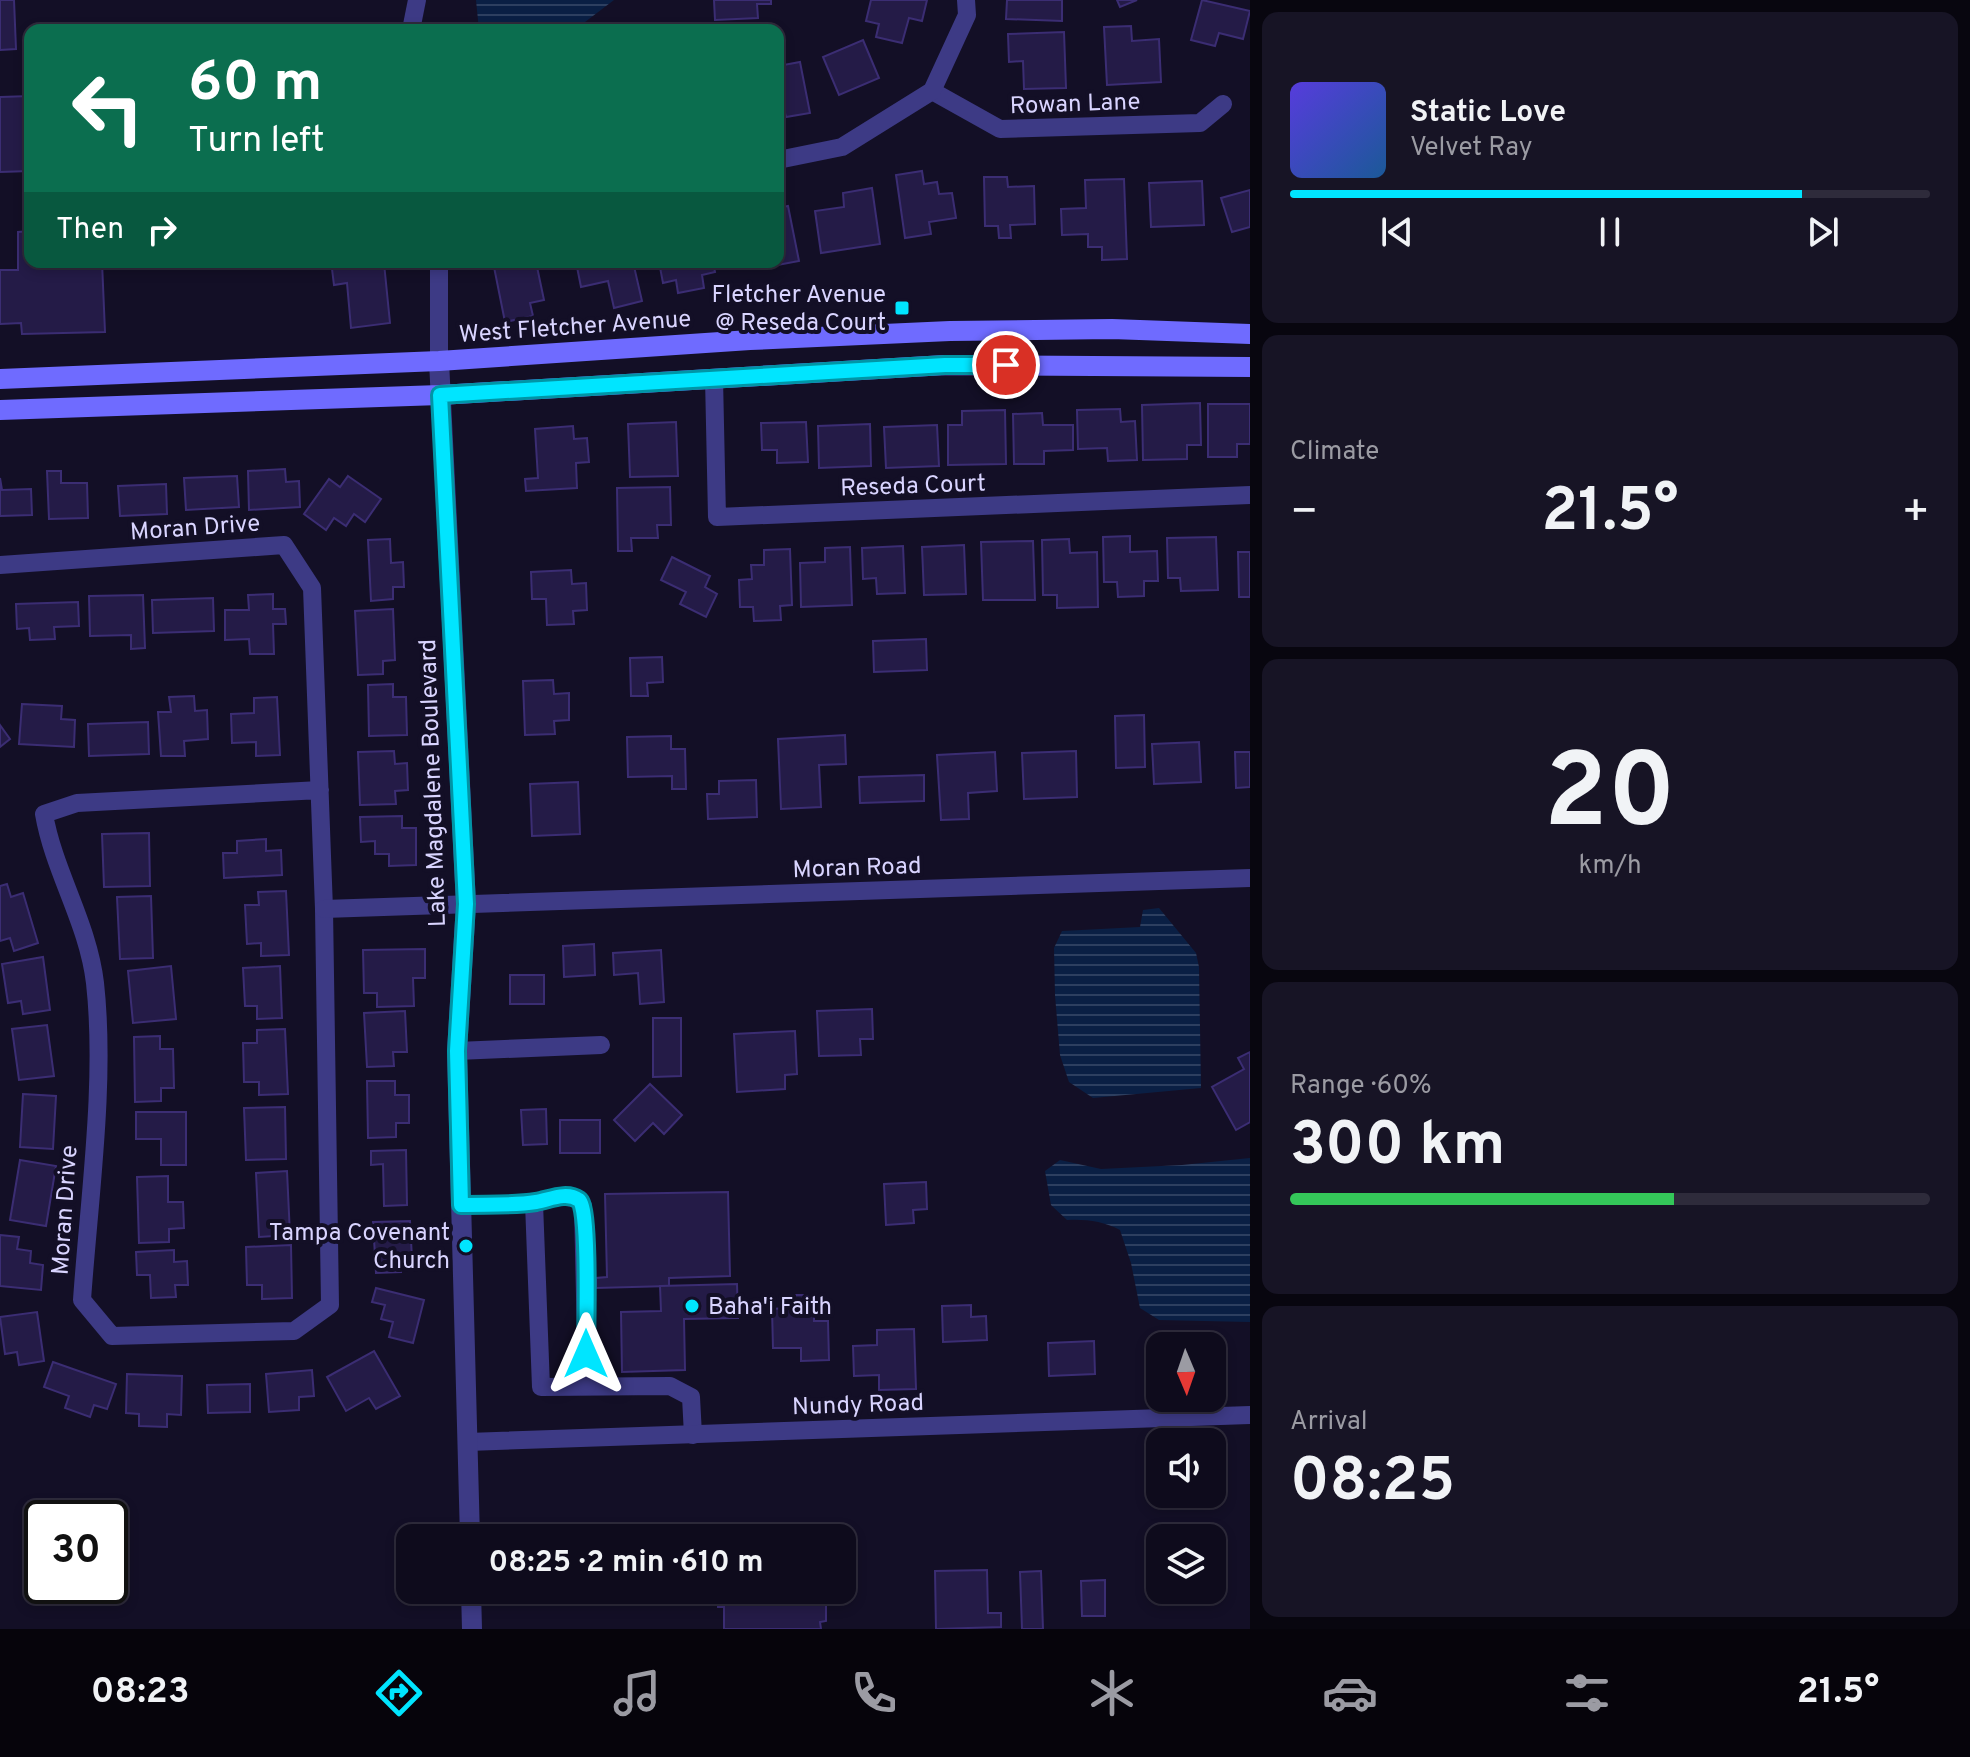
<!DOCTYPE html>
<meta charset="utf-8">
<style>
:root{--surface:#0e0b1c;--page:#171425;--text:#f1f3f6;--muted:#9b9ba3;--line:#2e2b3b;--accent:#00e5ff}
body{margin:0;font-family:Overpass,sans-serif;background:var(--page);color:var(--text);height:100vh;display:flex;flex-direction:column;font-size:30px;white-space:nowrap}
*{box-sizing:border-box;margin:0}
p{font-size:26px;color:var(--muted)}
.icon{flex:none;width:44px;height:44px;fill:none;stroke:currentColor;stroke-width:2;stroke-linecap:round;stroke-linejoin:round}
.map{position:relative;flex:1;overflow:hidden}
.sheet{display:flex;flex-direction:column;gap:12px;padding:12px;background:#08060f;width:720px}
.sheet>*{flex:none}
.banner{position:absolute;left:24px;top:24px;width:760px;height:244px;border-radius:16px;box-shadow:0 4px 12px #0003,0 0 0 2px var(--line);background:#0b6e4f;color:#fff;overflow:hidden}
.needle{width:52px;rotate:178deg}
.buttons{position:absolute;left:1146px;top:1332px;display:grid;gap:16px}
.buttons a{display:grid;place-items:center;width:80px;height:80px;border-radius:16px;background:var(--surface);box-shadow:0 4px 12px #0003,0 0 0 2px var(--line);font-size:40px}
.speed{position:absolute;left:24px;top:1500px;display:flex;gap:16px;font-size:40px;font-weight:700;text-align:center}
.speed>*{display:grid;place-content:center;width:104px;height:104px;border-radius:50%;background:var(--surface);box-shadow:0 4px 12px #0003,0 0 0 2px var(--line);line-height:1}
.speed .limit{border:4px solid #111;border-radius:12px;background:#fff;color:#111}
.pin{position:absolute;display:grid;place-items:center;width:68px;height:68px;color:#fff;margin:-34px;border:4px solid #fff;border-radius:50%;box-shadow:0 2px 8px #0007}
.me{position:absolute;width:88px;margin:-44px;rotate:0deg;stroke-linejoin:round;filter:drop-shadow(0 0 6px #0008)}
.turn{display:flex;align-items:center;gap:28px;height:168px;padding:0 32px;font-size:36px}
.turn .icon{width:104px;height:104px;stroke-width:2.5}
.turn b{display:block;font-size:56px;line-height:68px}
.then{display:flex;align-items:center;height:76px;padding:0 32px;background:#0003;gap:16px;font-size:30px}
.big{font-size:60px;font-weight:700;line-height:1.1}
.sheet .tile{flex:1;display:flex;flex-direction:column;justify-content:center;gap:12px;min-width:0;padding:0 28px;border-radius:16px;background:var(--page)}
.sheet .dial{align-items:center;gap:0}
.dial b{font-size:104px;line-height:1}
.song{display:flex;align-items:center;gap:24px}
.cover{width:96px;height:96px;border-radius:12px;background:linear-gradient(135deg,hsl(250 70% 55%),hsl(210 70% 35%))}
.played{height:8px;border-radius:4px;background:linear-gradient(90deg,var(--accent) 80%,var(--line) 80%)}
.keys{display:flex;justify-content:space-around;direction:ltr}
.heat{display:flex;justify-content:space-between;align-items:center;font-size:44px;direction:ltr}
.charge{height:12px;border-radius:6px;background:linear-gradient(90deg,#34c759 60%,var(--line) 0)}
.trip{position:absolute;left:396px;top:1524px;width:460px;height:80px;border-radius:16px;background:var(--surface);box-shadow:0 4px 12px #0003,0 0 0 2px var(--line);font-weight:700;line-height:80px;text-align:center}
.menu{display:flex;height:128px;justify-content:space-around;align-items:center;background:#06040b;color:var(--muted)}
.menu .icon{width:56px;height:56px}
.menu .selected{color:var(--accent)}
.menu b{font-size:36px;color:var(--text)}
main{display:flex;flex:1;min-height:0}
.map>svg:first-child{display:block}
.water{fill:url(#water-rules)}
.building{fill:#241b47;stroke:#3b2d73;stroke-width:2}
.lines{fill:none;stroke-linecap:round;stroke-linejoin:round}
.minor{stroke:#3d3a85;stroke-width:18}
.tertiary{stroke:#3d3a85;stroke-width:20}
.secondary{stroke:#6f6bff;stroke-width:20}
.route-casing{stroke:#0095a6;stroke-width:20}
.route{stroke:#00e5ff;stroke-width:14}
.poi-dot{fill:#00e5ff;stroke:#130f26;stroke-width:3}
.labels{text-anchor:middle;stroke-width:8;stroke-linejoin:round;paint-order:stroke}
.street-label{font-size:24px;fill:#d9d4ff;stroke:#130f26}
.poi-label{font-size:24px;fill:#d9d4ff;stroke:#130f26;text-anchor:end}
</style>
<main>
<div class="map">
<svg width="1250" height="1629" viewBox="0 0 1250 1629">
<defs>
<pattern id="water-rules" width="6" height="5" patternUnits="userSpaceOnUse" patternTransform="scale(2)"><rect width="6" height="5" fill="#0a1f44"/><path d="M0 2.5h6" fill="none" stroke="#2d3f60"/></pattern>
</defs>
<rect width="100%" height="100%" fill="#130f26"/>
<!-- water -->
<g class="water">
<polygon points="476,0 614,0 585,22 580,30 479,30"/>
<polygon points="1159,908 1196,953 1199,967 1201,1088 1093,1098 1069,1082 1060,1055 1055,995 1054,948 1062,931 1140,927 1143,910"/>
<path d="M 1250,1158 L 1250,1322 L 1159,1320 L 1140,1308 L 1131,1263 L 1120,1230 C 1103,1221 1086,1219 1067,1220 L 1051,1205 L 1045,1171 L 1060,1160 L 1101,1169 L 1182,1165 Z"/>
</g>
<!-- building -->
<g class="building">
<polygon points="0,0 14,0 16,49 0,50"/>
<polygon points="714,0 771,0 771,4 757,4 758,18 715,20"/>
<polygon points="871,0 927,0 922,21 909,18 902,43 876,37 879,24 866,21"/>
<polygon points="1007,0 1062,0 1062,21 1006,19"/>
<polygon points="1117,0 1137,0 1120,7"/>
<polygon points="1202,0 1250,11 1243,39 1219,33 1215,46 1191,40"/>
<polygon points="222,26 222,30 134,30"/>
<polygon points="1131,26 1132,41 1159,39 1161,82 1107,85 1104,27"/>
<polygon points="1064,32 1066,88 1024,89 1023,61 1009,62 1008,34"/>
<polygon points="863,40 879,78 839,95 823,57"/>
<polygon points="800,62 810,113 786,117 783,105 778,106 778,66"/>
<polygon points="30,96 30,171 0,172 0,97"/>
<polygon points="922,171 924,184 937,182 939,194 952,193 956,218 929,222 931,234 905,238 896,175"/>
<polygon points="984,177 1007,177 1008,187 1034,186 1035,224 1010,225 1011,238 999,238 998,226 985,226"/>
<polygon points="1124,179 1127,259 1102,260 1102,247 1088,247 1088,234 1062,235 1061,209 1086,208 1085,180"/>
<polygon points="1202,181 1204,225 1151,227 1149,183"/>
<polygon points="872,188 880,244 821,253 815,211 844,207 843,193"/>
<polygon points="1250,190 1250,227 1232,232 1221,198"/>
<polygon points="788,206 799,261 772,266 772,262 778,262 778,208"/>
<polygon points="30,231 30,262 102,262 105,332 22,334 21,323 0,324 0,270 18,270 18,232"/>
<polygon points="493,262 536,262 544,300 530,303 533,316 505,322"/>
<polygon points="576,262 633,262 642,301 614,308 608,281 581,287"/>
<polygon points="659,262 713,262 715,272 702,275 704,288 678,293 676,280 663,283"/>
<polygon points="384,263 390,323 351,328 347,283 334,285 332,269"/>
<polygon points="1200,403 1201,445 1187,445 1187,459 1143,460 1142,405"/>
<polygon points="1208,404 1250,404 1250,444 1237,444 1237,457 1208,457"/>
<polygon points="1120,409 1121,422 1135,421 1137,460 1108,461 1107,448 1078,449 1077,410"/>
<polygon points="1005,410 1006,464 948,465 948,425 962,425 962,411"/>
<polygon points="1042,413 1043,425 1073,425 1073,450 1044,451 1044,464 1014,464 1013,414"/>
<polygon points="676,422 678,476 630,477 628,424"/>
<polygon points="806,422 808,462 777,463 777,450 762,450 761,423"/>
<polygon points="870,424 871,466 819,468 818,426"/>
<polygon points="937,425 939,466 886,468 884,427"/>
<polygon points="573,426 574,439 587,438 589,462 576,463 577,488 526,491 525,479 538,478 535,429"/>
<polygon points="285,469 286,482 299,481 300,507 249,510 248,471"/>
<polygon points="47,471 61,471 61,483 87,483 88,518 49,519"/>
<polygon points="237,476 239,507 186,510 184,478"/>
<polygon points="348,476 381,499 365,522 354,514 346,526 334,518 326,530 304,514 329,479 340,487"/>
<polygon points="0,478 2,490 31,489 32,515 0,516"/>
<polygon points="166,484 167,514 120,516 118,486"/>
<polygon points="670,487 671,525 657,525 658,538 631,538 632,551 618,551 617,488"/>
<polygon points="1130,536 1130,552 1157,551 1158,581 1144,581 1144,596 1118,597 1117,582 1104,582 1103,537"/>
<polygon points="1216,537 1218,590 1181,591 1180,578 1168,578 1167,538"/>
<polygon points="390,539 391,563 403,562 404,587 393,587 393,599 371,601 368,540"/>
<polygon points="1069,539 1070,553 1097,552 1098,607 1057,608 1057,595 1043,595 1042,540"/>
<polygon points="1033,541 1035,600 983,600 981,542"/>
<polygon points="964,545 966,594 924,595 922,547"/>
<polygon points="903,546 905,593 877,594 876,578 863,579 862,548"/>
<polygon points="850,547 852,605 801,607 800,563 825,562 825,548"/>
<polygon points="790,549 792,605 780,606 781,620 754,621 753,607 740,607 739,580 752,579 751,565 764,565 764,550"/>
<polygon points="1238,552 1250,552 1250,597 1239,597"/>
<polygon points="672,557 710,576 705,587 717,594 706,617 680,604 686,592 661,580"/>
<polygon points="571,570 572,584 586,583 587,610 573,611 574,624 547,625 546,599 532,599 531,572"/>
<polygon points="273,594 273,609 285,609 286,624 273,624 274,654 250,654 249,639 225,640 225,610 249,610 248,595"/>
<polygon points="143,595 145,648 131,649 131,635 90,636 89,596"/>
<polygon points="213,598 214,631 153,633 152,600"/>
<polygon points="78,602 79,626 54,627 55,639 30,640 29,628 17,629 16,604"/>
<polygon points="393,609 395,660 383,661 383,674 358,675 355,611"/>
<polygon points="926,639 927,670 874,672 873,641"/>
<polygon points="662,657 663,682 647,683 648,696 631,696 630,658"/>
<polygon points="553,680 554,694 569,693 569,720 554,721 555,734 525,735 523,681"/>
<polygon points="393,684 393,697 406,697 407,735 369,736 368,685"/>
<polygon points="194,696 195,711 207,710 208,739 184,741 185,756 161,756 158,712 171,712 169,697"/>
<polygon points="277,697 280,755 256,756 256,742 232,743 231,714 254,713 254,698"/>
<polygon points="22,704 62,706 61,719 75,720 74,747 19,744"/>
<polygon points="1144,715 1145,767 1116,768 1115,716"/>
<polygon points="148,722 149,754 89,756 88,724"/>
<polygon points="0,725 10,739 0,747"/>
<polygon points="845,735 846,764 819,765 821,807 781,809 778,739"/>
<polygon points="671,736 671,749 685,749 686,789 672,789 672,776 628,777 627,737"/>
<polygon points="1199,742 1201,782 1154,784 1152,744"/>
<polygon points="394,751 395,764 407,763 408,790 395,791 396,804 360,805 358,752"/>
<polygon points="1076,751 1077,797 1024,799 1022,753"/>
<polygon points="995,752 997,791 968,793 969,819 941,820 937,755"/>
<polygon points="1235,752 1250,752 1250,787 1236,788"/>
<polygon points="924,775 924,801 860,803 859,777"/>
<polygon points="756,780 757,817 708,819 707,794 719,794 719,781"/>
<polygon points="578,782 580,834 532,836 530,784"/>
<polygon points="402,816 402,828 416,828 416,865 389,866 389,854 375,854 375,841 361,842 360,817"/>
<polygon points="149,833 150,886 104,887 102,834"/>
<polygon points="266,839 266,851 281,850 282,875 224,878 223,853 237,853 237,841"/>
<polygon points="7,884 11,897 23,893 38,943 14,951 10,938 0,941 0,886"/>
<polygon points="286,891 289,955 261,956 261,943 247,944 245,905 259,905 258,892"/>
<polygon points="151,896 153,958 120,959 117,897"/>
<polygon points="594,944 595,975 564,977 563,946"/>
<polygon points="425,949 425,978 413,978 414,1006 377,1007 377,993 364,993 363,950"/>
<polygon points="661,950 664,1002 640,1004 638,973 614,975 613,953"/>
<polygon points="43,957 50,1010 23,1014 21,1001 8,1003 2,964"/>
<polygon points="171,966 176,1019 133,1023 128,971"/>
<polygon points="280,966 282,1018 257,1019 257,1006 245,1006 243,968"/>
<rect x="510" y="975" width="34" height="29"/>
<polygon points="872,1009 873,1039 860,1039 861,1055 819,1056 817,1011"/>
<polygon points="405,1011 407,1052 393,1052 394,1066 367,1067 364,1013"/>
<polygon points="653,1018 681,1018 681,1076 653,1077"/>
<polygon points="47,1025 54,1076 19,1080 12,1029"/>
<polygon points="285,1029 288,1094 259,1095 259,1082 244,1082 243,1043 257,1043 257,1030"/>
<polygon points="795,1031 797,1074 785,1075 785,1089 737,1092 734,1034"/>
<polygon points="160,1036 160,1049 173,1049 174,1088 161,1088 161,1101 135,1102 134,1037"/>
<polygon points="1250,1052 1250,1122 1236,1130 1212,1087 1244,1069 1238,1058"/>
<polygon points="367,1081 395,1081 395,1095 409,1095 409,1123 396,1123 396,1137 368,1138"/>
<polygon points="650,1084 682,1115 664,1134 653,1123 635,1141 614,1120"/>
<polygon points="23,1094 56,1096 53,1149 20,1147"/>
<polygon points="285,1107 286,1159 246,1160 244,1108"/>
<polygon points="546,1109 547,1144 523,1145 521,1110"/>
<polygon points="136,1112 186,1112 186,1165 161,1165 161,1139 136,1139"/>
<rect x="560" y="1120" width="40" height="33"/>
<polygon points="406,1150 407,1205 384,1206 383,1164 371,1165 371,1151"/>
<polygon points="20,1160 56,1166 46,1226 10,1220"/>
<polygon points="287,1171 290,1235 259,1237 256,1173"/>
<polygon points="168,1176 168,1202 183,1202 184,1228 169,1229 169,1242 139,1243 137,1177"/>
<polygon points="926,1182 927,1209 913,1210 914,1223 886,1225 884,1184"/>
<polygon points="728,1192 730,1276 669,1278 669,1286 596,1288 596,1278 607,1277 605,1194"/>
<polygon points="410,1221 412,1259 400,1259 401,1272 376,1273 373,1222"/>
<polygon points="0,1235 19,1237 17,1249 31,1251 30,1263 43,1265 41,1290 0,1286"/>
<polygon points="291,1245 292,1298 262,1299 262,1285 247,1285 246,1247"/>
<polygon points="174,1250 174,1262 187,1261 188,1285 175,1285 176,1297 151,1298 150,1275 137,1275 136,1252"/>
<polygon points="737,1284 738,1318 684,1319 685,1370 622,1372 621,1312 661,1311 660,1286"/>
<polygon points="376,1288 424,1300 413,1343 389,1337 393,1322 381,1319 385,1305 372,1302"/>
<polygon points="786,1295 814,1295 814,1321 828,1321 829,1360 801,1361 801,1348 773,1348 772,1309 786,1308"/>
<polygon points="971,1305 971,1317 986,1316 987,1340 943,1342 942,1306"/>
<polygon points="37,1312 44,1361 19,1365 17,1352 5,1354 0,1317"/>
<polygon points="914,1329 916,1389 879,1390 879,1375 854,1376 853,1346 877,1345 877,1330"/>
<polygon points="1094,1341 1095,1374 1049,1376 1048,1343"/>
<polygon points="374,1351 400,1396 376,1409 369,1398 346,1411 327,1377"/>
<polygon points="53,1362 116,1384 107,1409 94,1405 90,1417 65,1408 69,1396 44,1387"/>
<polygon points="312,1370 314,1396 299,1397 299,1410 269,1412 266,1374"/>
<polygon points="127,1374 182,1376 181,1415 167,1414 167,1427 139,1426 139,1414 126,1413"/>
<polygon points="250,1384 250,1412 208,1413 207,1385"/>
<polygon points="987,1570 988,1613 1001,1613 1001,1627 936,1629 935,1571"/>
<polygon points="1041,1571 1043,1629 1022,1629 1020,1572"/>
<polygon points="1105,1580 1105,1616 1082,1616 1081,1581"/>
<polygon points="826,1590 826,1621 820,1622 821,1629 724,1629 724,1607 718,1607 717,1591"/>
</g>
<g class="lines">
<!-- minor -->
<g class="minor">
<polyline points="411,30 417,0"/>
<polyline points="932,91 1000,129 1200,123 1223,104"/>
<polyline points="778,160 842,147 932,91 967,15 966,0"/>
<polyline points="439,361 439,262"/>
<polyline points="714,378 717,517 1250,495"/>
<path d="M 0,565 L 284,545 L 312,588 L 324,909 L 330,1305 L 294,1331 L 112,1336 L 82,1300 C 89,1199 106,1082 95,983 C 88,923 54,872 44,814 L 77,803 L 320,790"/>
<polyline points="324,909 1250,878"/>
<polyline points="457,1051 601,1045"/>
<polyline points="534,1203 541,1387 670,1386 691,1397 693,1435"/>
<polyline points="461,1205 534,1203 562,1196 578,1199 583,1206 587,1386"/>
<polyline points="468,1442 1250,1415"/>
</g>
<!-- tertiary -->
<g class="tertiary">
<polyline points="439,361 466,904 457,1051 470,1538"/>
<polyline points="471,1590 472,1629"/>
</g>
<!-- secondary -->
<g class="secondary">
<polyline points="0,379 439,361 750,340 950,331 1112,329 1250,334"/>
<polyline points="0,410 440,395 945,365 1250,367"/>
</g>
</g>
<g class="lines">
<!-- route casing -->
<g class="route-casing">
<path id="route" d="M 586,1354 C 586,1334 590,1207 579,1200 C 566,1191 549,1200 536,1202 C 512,1206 485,1204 461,1205 L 457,1051 L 466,904 L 440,395 L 945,365 L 1006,365"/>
</g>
<!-- route -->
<use href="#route" class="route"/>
</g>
<!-- markers -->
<g class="poi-dot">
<rect x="894" y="300" width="16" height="16" rx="4"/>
<circle cx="466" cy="1246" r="8"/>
<circle cx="692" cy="1306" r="8"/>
</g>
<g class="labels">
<!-- street labels -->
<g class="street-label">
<text transform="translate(1075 103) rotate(-2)" y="8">Rowan Lane</text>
<text transform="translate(575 326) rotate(-4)" y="8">West Fletcher Avenue</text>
<text transform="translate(913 485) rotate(-2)" y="8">Reseda Court</text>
<text transform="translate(195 527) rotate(-4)" y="8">Moran Drive</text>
<text transform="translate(432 783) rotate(-92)" y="8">Lake Magdalene Boulevard</text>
<text transform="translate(857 867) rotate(-2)" y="8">Moran Road</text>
<text transform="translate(64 1210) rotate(-86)" y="8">Moran Drive</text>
<text transform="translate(858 1404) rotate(-2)" y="8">Nundy Road</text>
</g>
<!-- poi labels -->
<g class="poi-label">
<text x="886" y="302">Fletcher Avenue<tspan x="886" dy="28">@ Reseda Court</tspan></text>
<text x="450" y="1240">Tampa Covenant<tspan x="450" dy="28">Church</tspan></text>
<text x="708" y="1314" text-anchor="start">Baha'i Faith</text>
</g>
</g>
</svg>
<div class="buttons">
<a><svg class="needle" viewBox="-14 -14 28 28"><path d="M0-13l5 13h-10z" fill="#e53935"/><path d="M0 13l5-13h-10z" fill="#9b9ba3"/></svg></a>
<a><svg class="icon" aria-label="sound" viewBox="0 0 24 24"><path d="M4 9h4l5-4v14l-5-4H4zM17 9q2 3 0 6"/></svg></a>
<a><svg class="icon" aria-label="layers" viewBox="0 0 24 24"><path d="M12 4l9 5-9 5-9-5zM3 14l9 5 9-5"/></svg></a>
</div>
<div class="speed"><div class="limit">30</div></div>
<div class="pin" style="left:1006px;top:365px;background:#d93025"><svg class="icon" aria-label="arrive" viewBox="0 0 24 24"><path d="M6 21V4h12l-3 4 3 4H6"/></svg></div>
<svg class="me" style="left:586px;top:1354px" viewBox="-20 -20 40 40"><path d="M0-17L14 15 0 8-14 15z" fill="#00e5ff" stroke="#fff" stroke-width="4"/></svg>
<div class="trip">08:25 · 2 min · 610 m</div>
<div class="banner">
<div class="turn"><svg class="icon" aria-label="left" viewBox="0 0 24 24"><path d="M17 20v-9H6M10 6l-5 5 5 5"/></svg><div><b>60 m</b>Turn left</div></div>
<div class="then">Then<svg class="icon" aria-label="right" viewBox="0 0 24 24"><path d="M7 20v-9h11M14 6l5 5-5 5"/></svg></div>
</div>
</div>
<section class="sheet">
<div class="tile">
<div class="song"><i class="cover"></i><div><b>Static Love</b><p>Velvet Ray</p></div></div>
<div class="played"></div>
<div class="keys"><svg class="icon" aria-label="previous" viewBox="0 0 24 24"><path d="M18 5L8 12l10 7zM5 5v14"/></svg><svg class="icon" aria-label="pause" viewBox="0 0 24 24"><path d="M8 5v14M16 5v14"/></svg><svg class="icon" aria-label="next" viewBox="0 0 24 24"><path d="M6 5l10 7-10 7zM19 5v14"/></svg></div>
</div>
<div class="tile"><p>Climate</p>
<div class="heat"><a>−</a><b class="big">21.5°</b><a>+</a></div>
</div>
<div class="tile dial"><b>20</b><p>km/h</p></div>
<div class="tile"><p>Range · 60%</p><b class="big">300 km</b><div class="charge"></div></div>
<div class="tile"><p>Arrival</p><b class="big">08:25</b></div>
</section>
</main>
<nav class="menu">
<b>08:23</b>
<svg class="icon selected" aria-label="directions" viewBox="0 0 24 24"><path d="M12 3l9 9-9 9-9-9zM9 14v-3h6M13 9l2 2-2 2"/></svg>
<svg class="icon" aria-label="music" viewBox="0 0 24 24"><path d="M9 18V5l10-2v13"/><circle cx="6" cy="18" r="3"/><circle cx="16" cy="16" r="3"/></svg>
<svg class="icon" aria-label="phone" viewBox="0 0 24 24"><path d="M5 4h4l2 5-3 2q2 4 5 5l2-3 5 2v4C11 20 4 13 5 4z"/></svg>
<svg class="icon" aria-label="climate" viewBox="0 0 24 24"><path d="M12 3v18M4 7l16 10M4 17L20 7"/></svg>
<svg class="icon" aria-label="car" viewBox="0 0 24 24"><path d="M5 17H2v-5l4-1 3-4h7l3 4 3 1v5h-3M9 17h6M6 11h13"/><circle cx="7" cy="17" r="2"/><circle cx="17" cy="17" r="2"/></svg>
<svg class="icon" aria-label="filters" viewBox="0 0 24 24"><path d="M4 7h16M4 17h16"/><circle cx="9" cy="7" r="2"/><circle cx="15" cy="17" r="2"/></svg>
<b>21.5°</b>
</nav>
